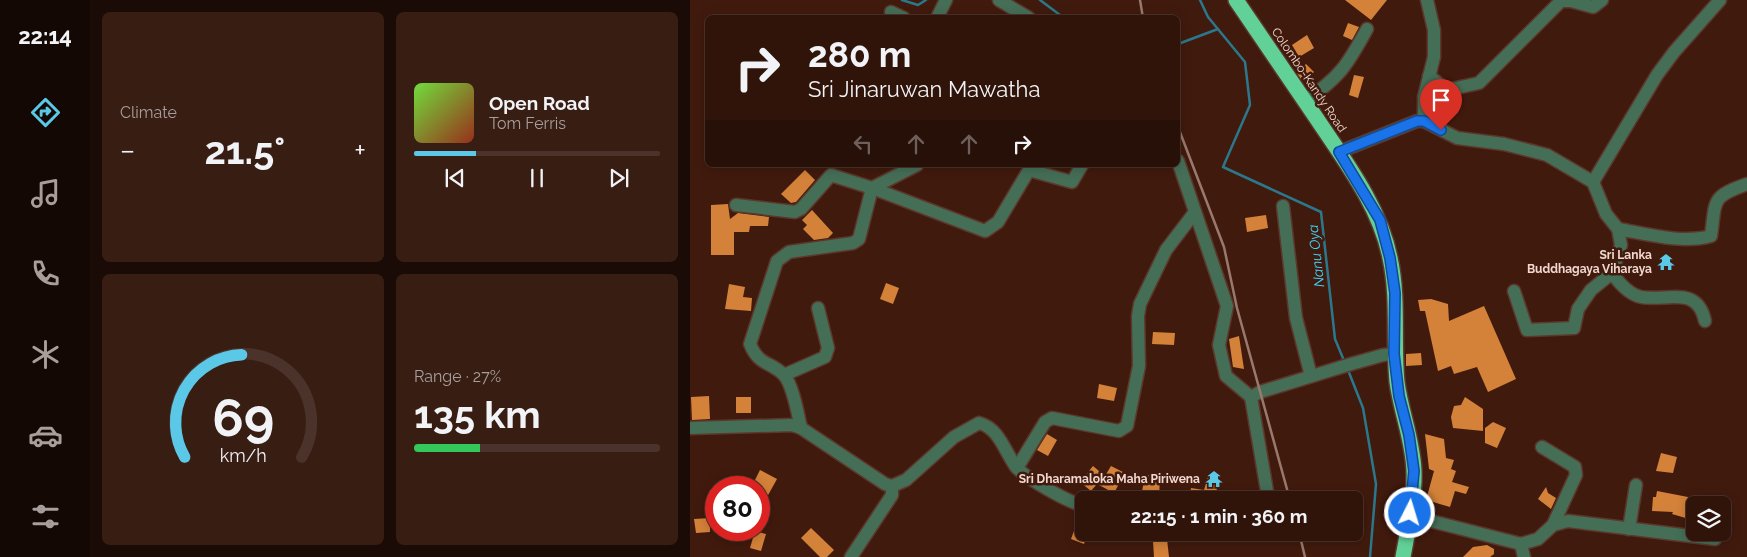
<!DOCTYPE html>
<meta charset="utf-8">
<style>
:root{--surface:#30140a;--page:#381d13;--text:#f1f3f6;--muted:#a89e9c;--line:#4b332b;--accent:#5ac8e6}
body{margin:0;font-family:Raleway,sans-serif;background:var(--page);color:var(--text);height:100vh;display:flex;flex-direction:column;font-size:19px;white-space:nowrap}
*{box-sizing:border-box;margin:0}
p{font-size:16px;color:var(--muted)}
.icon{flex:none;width:28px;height:28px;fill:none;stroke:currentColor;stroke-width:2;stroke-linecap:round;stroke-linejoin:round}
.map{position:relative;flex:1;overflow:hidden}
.panel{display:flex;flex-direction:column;gap:12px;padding:12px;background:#1a0b06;width:600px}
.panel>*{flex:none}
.banner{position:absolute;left:15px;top:15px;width:475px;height:152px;border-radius:8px;box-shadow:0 2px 12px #0003,0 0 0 1px var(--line);background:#30140a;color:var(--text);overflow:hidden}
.buttons{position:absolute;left:996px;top:496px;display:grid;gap:10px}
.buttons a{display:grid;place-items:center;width:45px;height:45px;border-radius:8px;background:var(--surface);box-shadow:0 2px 12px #0003,0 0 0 1px var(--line);font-size:25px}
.speed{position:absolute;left:15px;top:476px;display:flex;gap:10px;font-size:25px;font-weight:700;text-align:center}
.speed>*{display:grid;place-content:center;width:65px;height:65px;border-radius:50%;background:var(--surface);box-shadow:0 2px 12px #0003,0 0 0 1px var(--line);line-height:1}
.speed .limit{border:8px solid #d22;background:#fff;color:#111}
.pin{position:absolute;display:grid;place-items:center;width:42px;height:42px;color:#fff;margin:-51px -21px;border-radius:50% 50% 50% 0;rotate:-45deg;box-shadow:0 0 5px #0007}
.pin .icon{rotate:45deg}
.me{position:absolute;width:55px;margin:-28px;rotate:5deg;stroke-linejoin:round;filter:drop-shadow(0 0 4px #0008)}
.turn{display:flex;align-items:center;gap:18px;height:105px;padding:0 20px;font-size:22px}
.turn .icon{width:65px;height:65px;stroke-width:2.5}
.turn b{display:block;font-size:35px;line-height:42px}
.lanes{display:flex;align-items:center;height:48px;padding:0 20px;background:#0003;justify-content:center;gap:25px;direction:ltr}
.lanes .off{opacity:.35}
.big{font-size:38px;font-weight:700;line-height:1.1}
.panel .card{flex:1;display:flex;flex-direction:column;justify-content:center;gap:8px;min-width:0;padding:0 18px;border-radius:8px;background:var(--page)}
.panel .dial{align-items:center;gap:0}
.dial svg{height:130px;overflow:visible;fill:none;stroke:var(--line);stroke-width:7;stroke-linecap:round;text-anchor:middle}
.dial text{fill:var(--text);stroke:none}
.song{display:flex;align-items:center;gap:15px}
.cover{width:60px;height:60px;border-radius:8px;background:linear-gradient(135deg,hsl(100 70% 55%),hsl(10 70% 35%))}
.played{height:5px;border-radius:2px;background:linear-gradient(90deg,var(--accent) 25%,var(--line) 25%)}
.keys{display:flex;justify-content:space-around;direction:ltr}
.heat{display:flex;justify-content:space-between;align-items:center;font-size:28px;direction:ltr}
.charge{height:8px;border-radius:4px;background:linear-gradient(90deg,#34c759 27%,var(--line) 0)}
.panel .tiles{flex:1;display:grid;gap:12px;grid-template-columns:repeat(2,1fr)}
.trip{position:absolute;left:385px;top:491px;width:288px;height:50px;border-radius:8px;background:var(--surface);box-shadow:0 2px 12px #0003,0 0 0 1px var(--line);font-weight:700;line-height:50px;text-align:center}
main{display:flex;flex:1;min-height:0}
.tabs{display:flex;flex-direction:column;width:90px;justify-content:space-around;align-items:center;background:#130804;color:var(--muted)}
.tabs .icon{width:35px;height:35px}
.tabs .current{color:var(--accent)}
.tabs b{font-size:22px;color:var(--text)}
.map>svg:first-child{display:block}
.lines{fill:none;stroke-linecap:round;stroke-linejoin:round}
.stream{stroke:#2b788c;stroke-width:2.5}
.building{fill:#d48239}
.minor-casing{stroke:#5c382c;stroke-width:15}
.highway-casing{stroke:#5c382c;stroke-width:18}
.minor{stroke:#456e57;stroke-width:12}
.highway{stroke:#61d198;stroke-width:15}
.rail{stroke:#99796e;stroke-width:2.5}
.route-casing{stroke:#114b97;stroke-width:12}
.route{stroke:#1a73e8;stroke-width:9}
.labels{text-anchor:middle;stroke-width:5;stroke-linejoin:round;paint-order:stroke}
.street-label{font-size:12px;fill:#f2d7cf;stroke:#401a0d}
.poi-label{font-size:12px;font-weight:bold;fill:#f2d7cf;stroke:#401a0d;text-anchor:end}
.water-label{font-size:14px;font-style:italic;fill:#3fd4f9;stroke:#401a0d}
</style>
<main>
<nav class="tabs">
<b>22:14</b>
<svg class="icon current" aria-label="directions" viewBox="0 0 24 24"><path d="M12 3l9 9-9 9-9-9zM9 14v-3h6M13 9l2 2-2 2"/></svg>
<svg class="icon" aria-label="music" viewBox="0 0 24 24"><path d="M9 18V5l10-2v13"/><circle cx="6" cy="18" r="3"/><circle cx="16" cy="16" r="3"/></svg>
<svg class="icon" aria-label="phone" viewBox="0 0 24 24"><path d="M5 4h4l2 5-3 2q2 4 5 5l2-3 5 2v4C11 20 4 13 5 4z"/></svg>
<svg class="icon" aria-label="climate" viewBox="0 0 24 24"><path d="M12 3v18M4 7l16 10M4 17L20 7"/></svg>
<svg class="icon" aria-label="car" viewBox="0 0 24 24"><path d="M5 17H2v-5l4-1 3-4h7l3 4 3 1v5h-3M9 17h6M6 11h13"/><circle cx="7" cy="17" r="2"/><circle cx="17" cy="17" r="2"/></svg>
<svg class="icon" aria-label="filters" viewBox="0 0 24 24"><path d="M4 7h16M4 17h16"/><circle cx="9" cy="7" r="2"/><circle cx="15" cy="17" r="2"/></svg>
</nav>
<section class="panel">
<div class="tiles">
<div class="card"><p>Climate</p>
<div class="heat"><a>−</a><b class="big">21.5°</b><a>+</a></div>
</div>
<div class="card">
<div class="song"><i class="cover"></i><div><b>Open Road</b><p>Tom Ferris</p></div></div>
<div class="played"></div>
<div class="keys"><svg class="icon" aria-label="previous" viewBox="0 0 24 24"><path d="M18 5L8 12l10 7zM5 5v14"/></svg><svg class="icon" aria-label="pause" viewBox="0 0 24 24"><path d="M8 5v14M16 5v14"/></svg><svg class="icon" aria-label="next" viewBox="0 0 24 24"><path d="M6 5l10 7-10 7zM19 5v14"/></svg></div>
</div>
<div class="card dial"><svg viewBox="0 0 100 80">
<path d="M14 69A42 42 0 1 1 86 69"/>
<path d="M14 69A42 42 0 0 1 49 6" stroke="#5ac8e6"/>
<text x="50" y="56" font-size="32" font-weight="700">69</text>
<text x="50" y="72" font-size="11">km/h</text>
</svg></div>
<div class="card"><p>Range · 27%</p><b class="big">135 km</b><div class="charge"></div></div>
</div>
</section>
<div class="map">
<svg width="1057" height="557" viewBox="0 0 1057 557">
<rect width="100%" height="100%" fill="#401a0d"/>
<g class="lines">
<!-- stream -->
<g class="stream">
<polyline points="212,0 228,5 236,0"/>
<polyline points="350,0 374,18"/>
<polyline points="510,0 518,17 555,62 560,105 533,167 631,212 645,339 655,363"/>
<polyline points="488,44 528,29"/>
<polyline points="658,370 673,408 686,484 680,557"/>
</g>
</g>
<!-- building -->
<g class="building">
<polygon points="655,0 697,0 681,20"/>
<polygon points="658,23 669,27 662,40 653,36"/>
<polygon points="617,35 624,48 609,57 602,45"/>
<polygon points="616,64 624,72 613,82 607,73"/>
<polygon points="664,75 674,77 668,98 659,95"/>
<polygon points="115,170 125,180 106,202 101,203 91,194"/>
<polygon points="38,204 40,219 48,213 79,217 78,226 60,226 59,232 44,232 44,255 21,255 21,205"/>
<polygon points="122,210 143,233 138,238 124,240 113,229 117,225 112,220"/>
<polygon points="576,215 578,228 557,232 555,218"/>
<polygon points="196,283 209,288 203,304 190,299"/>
<polygon points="39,284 55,287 53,297 62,298 61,311 35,309"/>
<polygon points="741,299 758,304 759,321 794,306 826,379 798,392 787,367 764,374 761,366 748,371 735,311 730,311 728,300"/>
<polygon points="463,332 485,333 484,345 462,344"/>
<polygon points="549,336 554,369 543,367 539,339"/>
<polygon points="731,353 732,365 716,366 716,354"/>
<polygon points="409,384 427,388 424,401 407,398"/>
<polygon points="19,396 20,419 2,420 1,397"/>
<rect x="46" y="397" width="15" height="16"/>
<polygon points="775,397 793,409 793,431 763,428 761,417 764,406 771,405"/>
<polygon points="803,422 816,428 807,448 795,443 795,428"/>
<polygon points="357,434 367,440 358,456 347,450"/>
<polygon points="735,434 754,439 756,458 764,460 761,469 766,471 762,482 779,487 776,494 765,491 760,507 736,500 744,471 739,469"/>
<polygon points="971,453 987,457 983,473 966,471"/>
<polygon points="403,466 415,476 421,466 435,473 424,493 407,484 401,491 390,482"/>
<polygon points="70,470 87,479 77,497 69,493 69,488 61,488"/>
<polygon points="455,475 470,476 469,499 451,497"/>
<polygon points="518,477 529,480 524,500 499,500 501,488 514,490"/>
<polygon points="856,487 858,493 866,498 861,509 848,499"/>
<polygon points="967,491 998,497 1001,504 999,519 982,514 983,512 962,511 963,497 966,497"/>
<polygon points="20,518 20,532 6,533 4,519"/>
<polygon points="387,523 394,525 394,532 398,532 394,544 381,539"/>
<polygon points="121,528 144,550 137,557 130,557 111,538"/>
<polygon points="65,531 76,534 71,551 60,548"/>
<polygon points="477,539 479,557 464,557 463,541"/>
<polygon points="797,545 804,549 804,554 800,557 773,557 783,547"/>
</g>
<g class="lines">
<!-- minor casing -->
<g class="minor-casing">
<g id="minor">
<polyline points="309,0 339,18"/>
<polyline points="201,12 214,18"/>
<polyline points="247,18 256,0"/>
<polyline points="739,76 757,90 789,83 871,1 881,1 903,7 912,0"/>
<path d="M 614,101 C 649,79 658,64 677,29"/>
<polyline points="734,121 734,97 744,57 744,30 737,0"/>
<path d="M 649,152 L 727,121 L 734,121 L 767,138 L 814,144 L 857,155 L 903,182 L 916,214 L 928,229 C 957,234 991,244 1021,236 C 1026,199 1021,197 1057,184"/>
<polyline points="488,161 537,306 529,345 536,376 561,397"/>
<polyline points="903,182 967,75 984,52 1030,0"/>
<polyline points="46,205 105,212 111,209 141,175 182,188 295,231 308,222 339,170 382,182 392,165"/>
<polyline points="593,206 606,318 621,376"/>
<path d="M 922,273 C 929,283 938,294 951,297 C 976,302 1007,284 1015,321"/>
<polyline points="824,291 837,330 884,328 888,309 901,290 922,273 931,245 928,229"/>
<polyline points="94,375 135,357 138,348 128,308"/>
<path d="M 0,428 L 102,425 L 111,428 L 195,484 L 202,486 L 216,480 L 264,437 L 289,423 C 309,428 315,452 326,467 C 337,479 378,502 394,506"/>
<path d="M 111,428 C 108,415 103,385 94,375 C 80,361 69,366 60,344 L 87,261 L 99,252 L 163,243 L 169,239 L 182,188 L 227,165"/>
<polyline points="852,447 885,467 886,475 863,525"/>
<polyline points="327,468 355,422 362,418 429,431 437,426 449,366 448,316 450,304 476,250 505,212"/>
<polyline points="577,500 578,497 561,397 570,392 661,364 693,355 705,354"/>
<polyline points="720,513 741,521 831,544 848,539 863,525 878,521 1025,539"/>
<polyline points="939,529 946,485"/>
<polyline points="831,544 834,557"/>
<polyline points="161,557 202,495 202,486"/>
</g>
</g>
<!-- highway casing -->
<g class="highway-casing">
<path id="highway" d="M 546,0 C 573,40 600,79 627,119 C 655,161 690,207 700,258 C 709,298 703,341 707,382 C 711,412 723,441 724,471 C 725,499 718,529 713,557"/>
</g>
<!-- minor -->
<use href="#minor" class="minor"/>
<!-- highway -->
<use href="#highway" class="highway"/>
<!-- rail -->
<g class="rail">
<polyline points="450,0 453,18"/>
<polyline points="488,127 534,247 547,308 600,500"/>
<polyline points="609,532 615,557"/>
</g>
</g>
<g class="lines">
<!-- route casing -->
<g class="route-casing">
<polyline id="route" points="720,513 724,471 719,435 709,396 704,354 705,293 700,258 690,220 649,152 727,121 734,121 751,130"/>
</g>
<!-- route -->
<use href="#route" class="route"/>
</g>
<!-- icons -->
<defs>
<g id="temple-bare" transform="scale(1.35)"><path d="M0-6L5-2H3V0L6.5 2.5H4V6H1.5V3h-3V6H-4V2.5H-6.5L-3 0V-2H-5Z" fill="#5ac8e6" stroke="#401a0d" stroke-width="2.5" paint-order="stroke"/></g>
</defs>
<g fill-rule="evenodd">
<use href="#temple-bare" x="976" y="262"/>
<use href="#temple-bare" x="524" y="479"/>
</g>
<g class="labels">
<!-- street labels -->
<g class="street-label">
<text transform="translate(619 80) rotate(56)" y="4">Colombo-Kandy Road</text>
</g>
<!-- poi labels -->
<g class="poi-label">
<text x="962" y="259">Sri Lanka<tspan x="962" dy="14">Buddhagaya Viharaya</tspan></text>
<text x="510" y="483">Sri Dharamaloka Maha Piriwena</text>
</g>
<!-- water labels -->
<g class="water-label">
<text transform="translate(626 256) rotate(-96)" y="5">Nanu Oya</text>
</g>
</g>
</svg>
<div class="buttons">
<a><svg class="icon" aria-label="layers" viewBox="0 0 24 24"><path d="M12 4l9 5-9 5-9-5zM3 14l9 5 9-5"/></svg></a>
</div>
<div class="speed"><div class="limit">80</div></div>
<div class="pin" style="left:751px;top:130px;background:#d93025"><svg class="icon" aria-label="arrive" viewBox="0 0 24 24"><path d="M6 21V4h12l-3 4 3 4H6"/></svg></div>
<svg class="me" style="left:720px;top:513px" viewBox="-20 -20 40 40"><circle r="17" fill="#1a73e8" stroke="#fff" stroke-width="3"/><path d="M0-11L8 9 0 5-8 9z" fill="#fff"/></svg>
<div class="trip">22:15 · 1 min · 360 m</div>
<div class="banner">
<div class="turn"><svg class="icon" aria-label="right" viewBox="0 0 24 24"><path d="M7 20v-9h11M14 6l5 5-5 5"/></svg><div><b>280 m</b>Sri Jinaruwan Mawatha</div></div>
<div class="lanes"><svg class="icon off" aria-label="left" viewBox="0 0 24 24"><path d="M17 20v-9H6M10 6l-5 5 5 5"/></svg><svg class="icon off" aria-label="ahead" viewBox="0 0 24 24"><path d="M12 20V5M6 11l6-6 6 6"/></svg><svg class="icon off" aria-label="ahead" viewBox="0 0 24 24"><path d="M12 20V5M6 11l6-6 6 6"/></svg><svg class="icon" aria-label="right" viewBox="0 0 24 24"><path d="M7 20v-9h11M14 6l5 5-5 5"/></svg></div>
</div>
</div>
</main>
